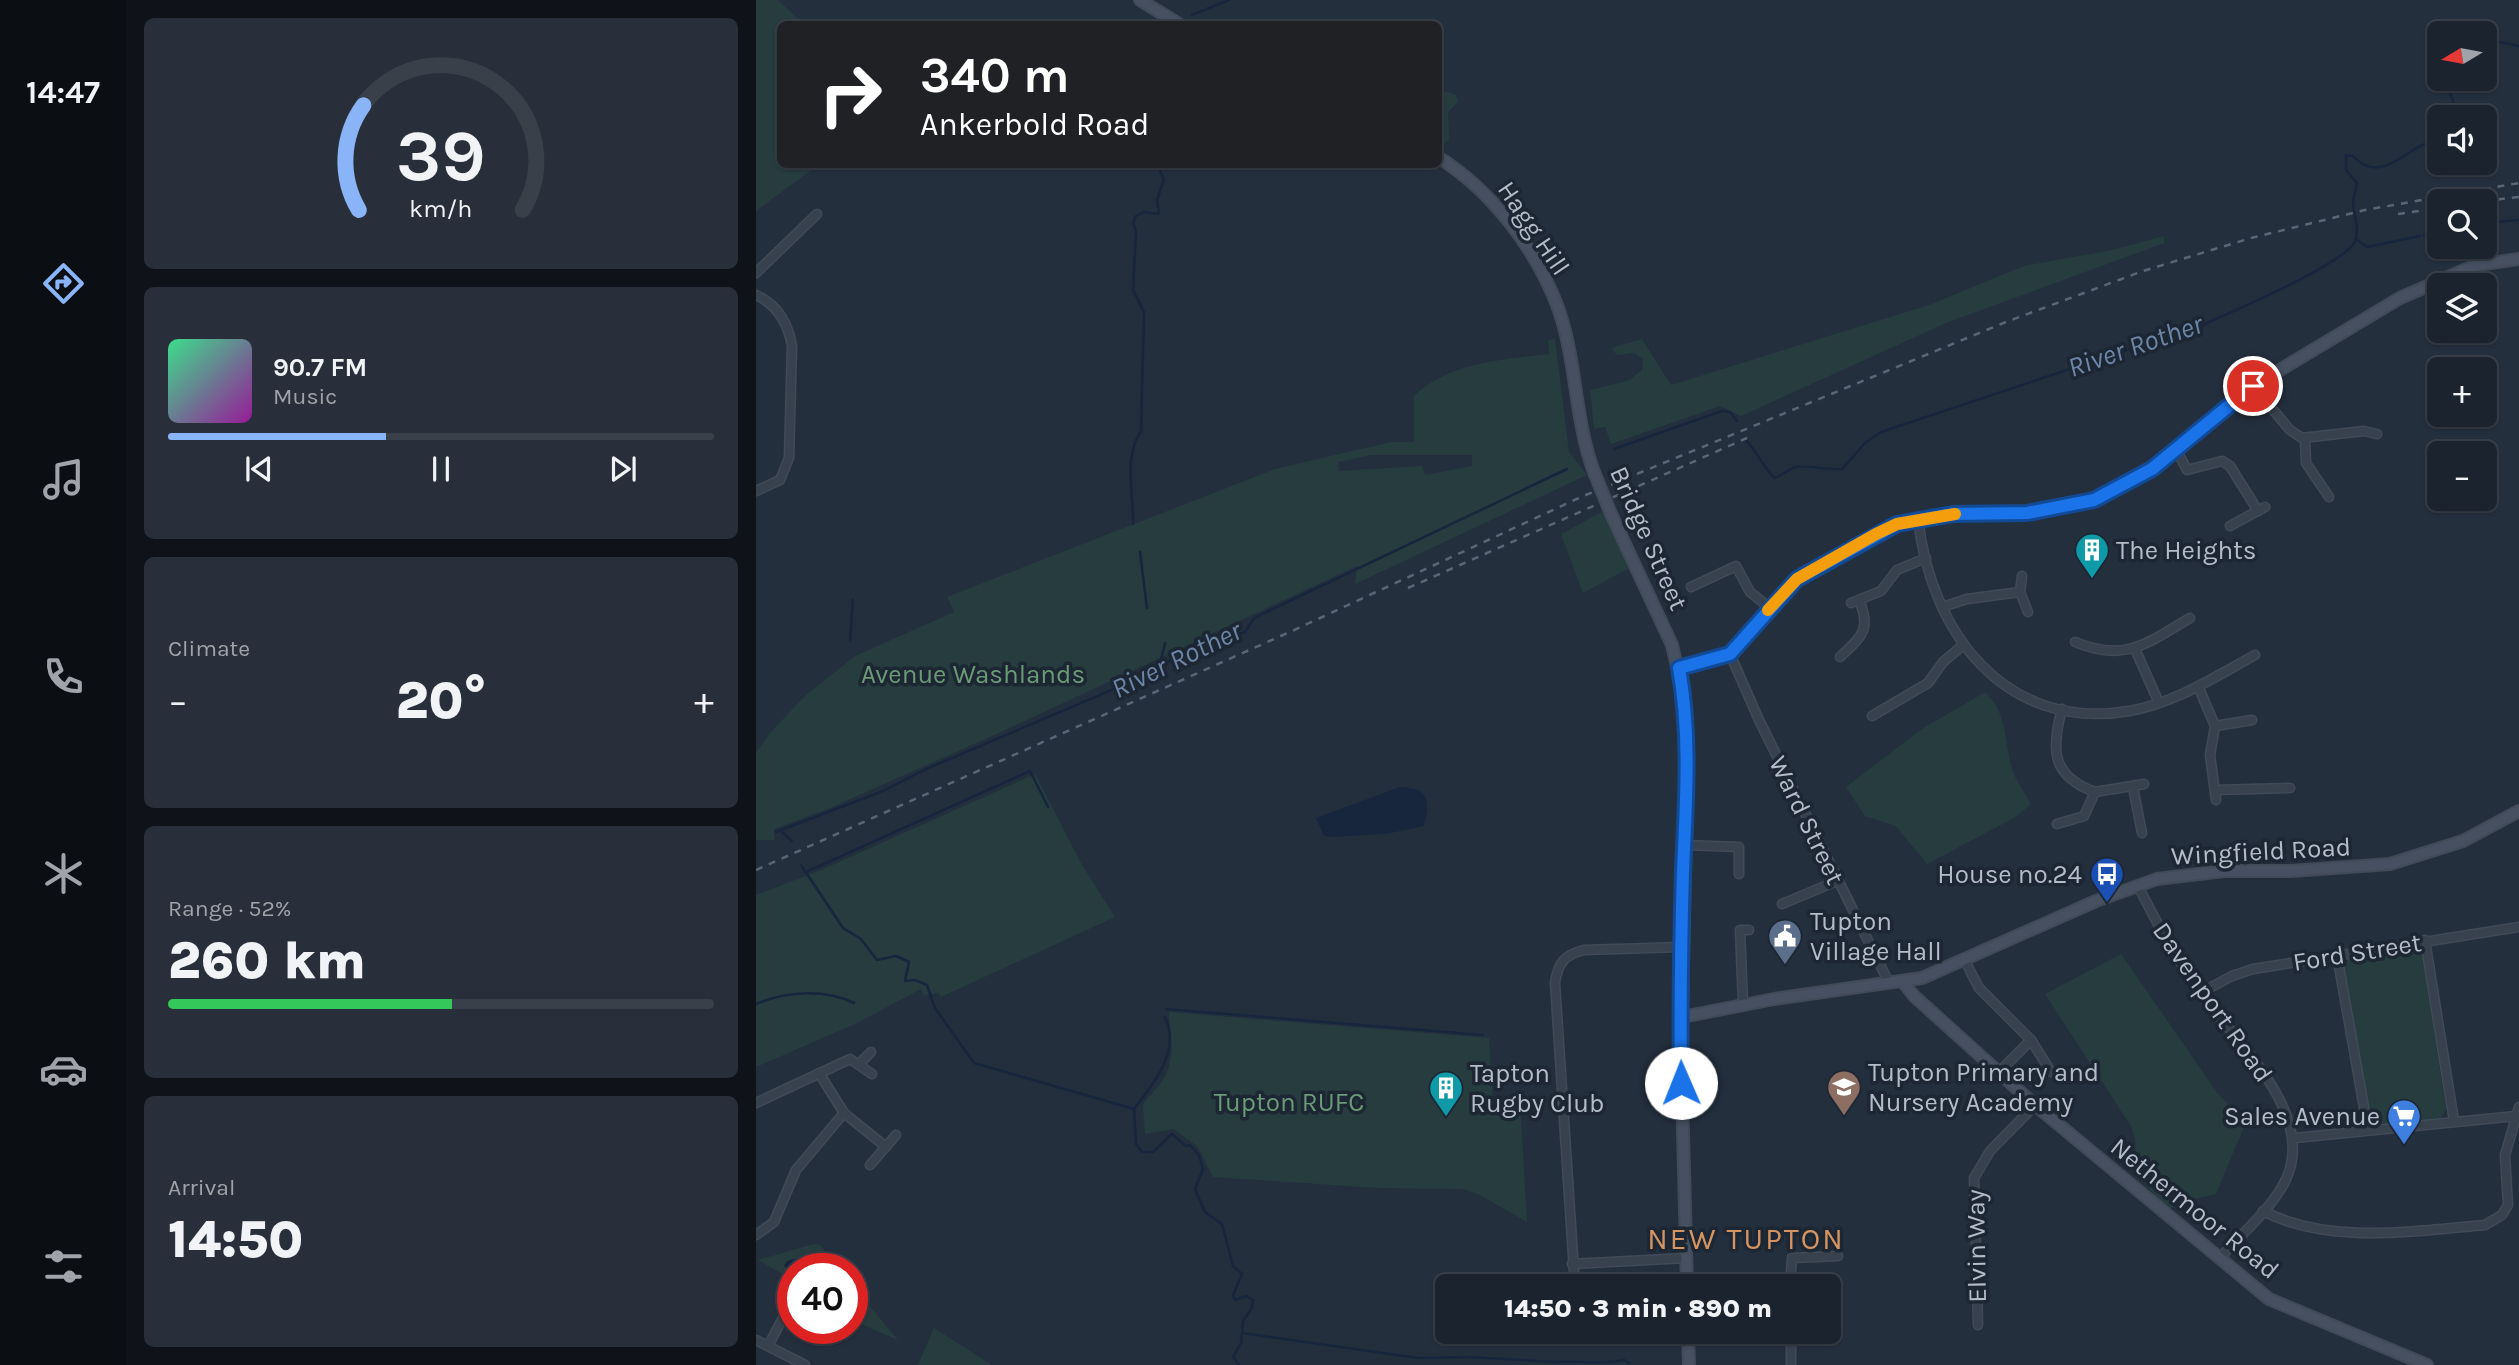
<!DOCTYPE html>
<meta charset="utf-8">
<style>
:root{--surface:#1b232e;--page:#282f3a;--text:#f1f3f6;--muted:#a0a4aa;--line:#39404a;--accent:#8ab4f8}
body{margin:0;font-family:Karla,sans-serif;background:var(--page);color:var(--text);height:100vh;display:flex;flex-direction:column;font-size:26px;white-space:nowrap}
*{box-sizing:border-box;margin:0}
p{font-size:23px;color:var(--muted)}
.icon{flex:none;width:38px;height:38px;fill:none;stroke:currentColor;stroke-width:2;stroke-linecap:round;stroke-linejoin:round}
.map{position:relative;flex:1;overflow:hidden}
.panel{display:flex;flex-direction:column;gap:18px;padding:18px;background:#0f1319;width:630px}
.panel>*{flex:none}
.hud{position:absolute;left:21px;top:21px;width:665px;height:147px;border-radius:10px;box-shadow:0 2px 5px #0004,0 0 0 2px var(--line);background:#202124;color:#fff;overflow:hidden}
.needle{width:46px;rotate:260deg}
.fabs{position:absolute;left:1671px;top:21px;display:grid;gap:14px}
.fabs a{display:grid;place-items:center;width:70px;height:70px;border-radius:10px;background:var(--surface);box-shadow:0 2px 5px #0004,0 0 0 2px var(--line);font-size:35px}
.speed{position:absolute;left:21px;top:1253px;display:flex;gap:14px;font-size:35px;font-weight:700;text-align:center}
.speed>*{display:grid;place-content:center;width:91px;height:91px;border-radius:50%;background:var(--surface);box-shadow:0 2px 5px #0004,0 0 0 2px var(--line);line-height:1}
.speed .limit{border:10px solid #d22;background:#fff;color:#111}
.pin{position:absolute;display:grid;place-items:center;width:60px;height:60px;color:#fff;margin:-30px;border:4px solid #fff;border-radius:50%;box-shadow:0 2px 7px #0007}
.me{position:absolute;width:77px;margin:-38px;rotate:359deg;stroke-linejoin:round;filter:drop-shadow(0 0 5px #0008)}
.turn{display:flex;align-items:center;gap:24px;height:147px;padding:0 28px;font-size:32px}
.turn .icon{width:91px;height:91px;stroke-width:2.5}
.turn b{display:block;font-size:49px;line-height:60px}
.big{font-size:52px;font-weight:800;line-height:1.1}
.panel .card{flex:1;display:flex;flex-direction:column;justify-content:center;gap:10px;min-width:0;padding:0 24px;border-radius:10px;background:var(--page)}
.panel .dial{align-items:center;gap:0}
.dial svg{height:182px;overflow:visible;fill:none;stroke:var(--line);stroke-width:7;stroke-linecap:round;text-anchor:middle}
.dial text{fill:var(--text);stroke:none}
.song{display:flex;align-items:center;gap:21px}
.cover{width:84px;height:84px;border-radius:10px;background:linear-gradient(135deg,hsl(150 70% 55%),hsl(300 70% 35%))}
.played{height:7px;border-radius:4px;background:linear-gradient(90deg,var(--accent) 40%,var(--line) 40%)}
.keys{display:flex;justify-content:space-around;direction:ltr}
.heat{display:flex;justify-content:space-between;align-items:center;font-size:38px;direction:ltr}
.charge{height:10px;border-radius:5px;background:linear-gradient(90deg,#34c759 52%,var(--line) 0)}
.trip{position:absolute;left:679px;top:1274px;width:406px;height:70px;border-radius:10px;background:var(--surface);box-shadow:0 2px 5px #0004,0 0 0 2px var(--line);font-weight:800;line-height:70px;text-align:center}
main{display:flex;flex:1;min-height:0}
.menu{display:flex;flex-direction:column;width:126px;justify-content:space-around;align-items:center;background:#0b0e12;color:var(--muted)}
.menu .icon{width:49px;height:49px}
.menu .selected{color:var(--accent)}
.menu b{font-size:32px;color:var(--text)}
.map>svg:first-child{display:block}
.green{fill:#263c3f;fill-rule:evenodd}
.water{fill:#17263c}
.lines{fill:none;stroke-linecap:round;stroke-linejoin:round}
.stream{stroke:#17263c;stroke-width:2.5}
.street-casing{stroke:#414a57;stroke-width:11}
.secondary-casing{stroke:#414a57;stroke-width:14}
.street{stroke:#38414e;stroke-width:8}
.secondary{stroke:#465061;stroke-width:10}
.rail{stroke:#5a6575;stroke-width:2.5;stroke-dasharray:7 7;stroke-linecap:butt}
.secondary-bridge-casing{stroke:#414a57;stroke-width:14;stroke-linecap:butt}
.secondary-bridge{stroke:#465061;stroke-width:10}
.route-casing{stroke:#114b97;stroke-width:18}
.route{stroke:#1a73e8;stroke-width:12}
.slow{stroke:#f59e0b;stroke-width:12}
.labels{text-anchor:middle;stroke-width:7;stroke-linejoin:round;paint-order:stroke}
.street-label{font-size:26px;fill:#b4bcc9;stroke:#1d2633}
.poi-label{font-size:26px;fill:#b4bcc9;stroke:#1d2633;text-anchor:start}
.park-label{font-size:26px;fill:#6b9a76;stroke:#1d2633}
.water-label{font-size:28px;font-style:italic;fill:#6d86a8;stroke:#1d2633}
.quarter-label{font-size:30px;letter-spacing:2px;fill:#d59563;stroke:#1d2633}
</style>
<main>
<nav class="menu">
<b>14:47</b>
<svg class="icon selected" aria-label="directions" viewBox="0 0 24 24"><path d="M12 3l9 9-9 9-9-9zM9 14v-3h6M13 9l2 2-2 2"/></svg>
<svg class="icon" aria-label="music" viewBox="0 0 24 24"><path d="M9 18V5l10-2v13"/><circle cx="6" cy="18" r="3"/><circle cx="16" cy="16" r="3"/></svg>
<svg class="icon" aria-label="phone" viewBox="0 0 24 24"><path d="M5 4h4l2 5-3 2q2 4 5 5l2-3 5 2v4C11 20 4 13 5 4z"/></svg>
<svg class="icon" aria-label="climate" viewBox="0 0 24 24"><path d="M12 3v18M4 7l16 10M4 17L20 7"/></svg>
<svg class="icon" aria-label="car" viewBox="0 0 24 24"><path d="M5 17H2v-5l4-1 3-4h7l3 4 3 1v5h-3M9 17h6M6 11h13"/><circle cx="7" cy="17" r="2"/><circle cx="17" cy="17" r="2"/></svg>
<svg class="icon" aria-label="filters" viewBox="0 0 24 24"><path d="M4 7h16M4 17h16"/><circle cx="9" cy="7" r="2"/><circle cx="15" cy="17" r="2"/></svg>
</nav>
<section class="panel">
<div class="card dial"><svg viewBox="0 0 100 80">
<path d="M14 69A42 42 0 1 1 86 69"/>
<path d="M14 69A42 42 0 0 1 16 23" stroke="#8ab4f8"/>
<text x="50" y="56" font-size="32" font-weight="700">39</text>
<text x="50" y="72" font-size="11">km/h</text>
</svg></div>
<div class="card">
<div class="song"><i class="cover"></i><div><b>90.7 FM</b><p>Music</p></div></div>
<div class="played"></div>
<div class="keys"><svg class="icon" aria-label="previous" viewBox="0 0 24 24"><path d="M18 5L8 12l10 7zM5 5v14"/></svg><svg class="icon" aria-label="pause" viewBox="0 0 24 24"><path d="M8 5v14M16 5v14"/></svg><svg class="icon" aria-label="next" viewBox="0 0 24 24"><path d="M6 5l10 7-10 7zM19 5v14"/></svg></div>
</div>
<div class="card"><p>Climate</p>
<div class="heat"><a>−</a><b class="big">20°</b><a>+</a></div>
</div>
<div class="card"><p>Range · 52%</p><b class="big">260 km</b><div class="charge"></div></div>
<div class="card"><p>Arrival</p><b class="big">14:50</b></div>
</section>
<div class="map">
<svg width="1763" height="1365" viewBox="0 0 1763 1365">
<rect width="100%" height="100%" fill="#242f3e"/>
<!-- green -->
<g class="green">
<polygon points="0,0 22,0 47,24 24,24 24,164 62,165 0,211"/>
<polygon points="692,92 700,95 702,102 692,112 693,139 689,144 684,144 683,93"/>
<polygon points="1408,236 1408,243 1190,323 985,416 964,406 855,444 849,427 838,429 834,390 874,380 886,370 887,359 878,353 861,355 855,348 886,339 915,385 1173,305 1268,266 1356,250"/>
<path d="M 799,339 L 813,452 L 831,475 L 599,584 L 601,566 L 245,732 L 74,808 L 18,829 L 18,840 L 0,840 L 0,753 L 14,733 L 49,696 L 99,656 L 198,612 L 191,597 L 519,469 L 635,442 L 658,442 L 658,396 C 692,363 747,359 793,354 L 792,340 ZM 616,455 L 716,455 L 716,466 L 669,475 L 666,466 L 583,471 L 582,462 Z"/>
<polygon points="846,512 873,568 827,593 805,534"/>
<path d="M 1229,692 C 1252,714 1248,741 1256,769 C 1260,781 1269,793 1275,804 L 1258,818 L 1171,864 L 1140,826 L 1109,816 L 1090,787 L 1166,729 Z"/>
<polygon points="279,774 325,863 359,917 185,997 182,993 168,995 165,989 101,1023 0,1067 0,895 65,870"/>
<polygon points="1656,946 1666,954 1690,1109 1684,1119 1619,1126 1612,1117 1587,966 1595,956"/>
<polygon points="1365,954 1462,1094 1490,1122 1460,1194 1427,1202 1413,1210 1381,1176 1379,1139 1375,1126 1289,994"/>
<path d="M 413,1012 L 733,1038 L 737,1103 L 764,1102 L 771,1222 L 724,1195 L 707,1189 L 621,1188 L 457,1177 L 442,1147 L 418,1129 L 389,1134 L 387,1105 C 393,1095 402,1088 408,1078 C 420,1058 414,1034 413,1012 Z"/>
<path d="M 58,1244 L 64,1245 L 83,1269 L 75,1269 C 62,1250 51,1256 31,1261 L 37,1280 L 2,1260 Z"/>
<polygon points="96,1285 142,1340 96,1320 96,1313 109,1320 96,1298"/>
<polygon points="178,1328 236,1365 162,1365"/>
</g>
<!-- water -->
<g class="water">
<path d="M 644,787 C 673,788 674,800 668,826 L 630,834 L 576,837 L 568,836 L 560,818 Z"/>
<polygon points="57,1254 67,1257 75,1269 37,1269 36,1274 28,1266 31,1261"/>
</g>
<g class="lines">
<!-- stream -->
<g class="stream">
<polyline points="436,15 473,0"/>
<polyline points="1729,39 1763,46"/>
<polyline points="1684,51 1676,64 1676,74 1692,88 1703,117"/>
<polyline points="1729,223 1763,220"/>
<polyline points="1668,235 1684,232"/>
<polyline points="1600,239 1611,247 1664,236"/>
<path d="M 990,440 C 1000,450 1011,473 1019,478 C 1026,475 1033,469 1040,467 C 1047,465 1072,470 1086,469 L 1109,443 L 1125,432 L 1449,324 C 1477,311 1589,264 1599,241 C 1604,229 1598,216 1597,204 C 1597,197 1600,189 1601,183 L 1590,170 L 1590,155 L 1597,156 C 1619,180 1640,161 1662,147 C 1669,143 1676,142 1684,139"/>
<polyline points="858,449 966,411 974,412 981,421"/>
<path d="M 377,524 C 378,494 367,457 385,431 L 388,312 L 377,290 L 380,231 L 377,223 L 380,216 L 388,212 L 403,214 L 401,200 L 408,179 L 401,164"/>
<polyline points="384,552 391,608"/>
<polyline points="94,641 97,600"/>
<polyline points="404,664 409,643"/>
<path d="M 20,832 L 127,791 L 168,770 L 386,677 C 402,662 466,639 489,632 L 498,618 L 811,469"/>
<polyline points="26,832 36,841"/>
<polyline points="45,865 87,928 105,939 121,960 140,956 153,962 149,981 159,980 171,985 179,1008 218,1063 378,1109 380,1144 386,1152 397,1152 416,1134 430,1146 434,1145 443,1155 447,1169 439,1189 449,1212 466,1224 477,1266 486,1274 477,1295 479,1300 490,1296 497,1300 496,1308 487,1321 485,1343 477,1357 483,1365"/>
<polyline points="50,872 274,771 292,807"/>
<path d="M 0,1004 C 30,991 69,989 98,1003"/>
<polyline points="410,1009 727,1035"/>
<path d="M 378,1109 C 398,1083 425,1051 409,1017"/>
<path d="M 486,1333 L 662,1358 L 712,1357 L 799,1362 C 822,1360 846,1365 868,1360 L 873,1363"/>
</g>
<!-- street casing -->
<g class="street-casing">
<g id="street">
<polyline points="0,273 61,214"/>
<path d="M 0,295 C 22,305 32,323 36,346 L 33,458 L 24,480 L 0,491"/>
<polyline points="1497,386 1534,430 1546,438 1608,431 1621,434"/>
<polyline points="1549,438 1550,463 1573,497"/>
<polyline points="1421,451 1431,470 1466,461 1474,466 1502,511"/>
<path d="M 1162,518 C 1174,631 1248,732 1373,711 C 1419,703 1459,677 1499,655"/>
<polyline points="1474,526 1509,507"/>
<polyline points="935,587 980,566 994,592 1014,608"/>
<polyline points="1264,592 1272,612"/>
<polyline points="1095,603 1125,591 1141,570 1170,558"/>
<polyline points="1186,607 1211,599 1264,592 1266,576"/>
<path d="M 1319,642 C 1370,663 1391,643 1434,618"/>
<polyline points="1379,649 1403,703"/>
<polyline points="974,654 1003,720 1133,983"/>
<path d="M 1084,657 C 1105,637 1116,630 1103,600"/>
<polyline points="1442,686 1459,726 1454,755 1460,800"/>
<path d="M 1306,709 C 1295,749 1295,776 1339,792 L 1388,784"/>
<polyline points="1116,716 1172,683 1187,662 1206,646"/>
<polyline points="1459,726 1496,720"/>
<polyline points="1377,787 1386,833"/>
<polyline points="1461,790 1534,788"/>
<polyline points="1301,824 1328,816 1339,792"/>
<polyline points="928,845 983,847 983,874"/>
<path d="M 1382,886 C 1401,923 1419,958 1444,992 C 1479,1042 1559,1111 1531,1177 C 1519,1206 1484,1235 1463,1259"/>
<polyline points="1026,904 1081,881"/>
<polyline points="1669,940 1698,1121"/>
<polyline points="1581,955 1612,1130"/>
<polyline points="1208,959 1223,988 1275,1040 1295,1072"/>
<polyline points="1444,993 1476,976 1497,969 1763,927"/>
<polyline points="987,1004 984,930 993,930"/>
<polyline points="103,1064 115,1052"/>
<polyline points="1244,1071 1275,1040"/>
<polyline points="63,1073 88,1113 130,1147"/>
<polyline points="0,1103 94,1059 116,1074"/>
<polyline points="1539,1138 1760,1116"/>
<polyline points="114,1165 140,1135"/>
<path d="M 1507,1211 C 1573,1245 1658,1231 1729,1225 L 1746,1215 L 1752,1205 L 1749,1155 L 1763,1107"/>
<polyline points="0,1235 18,1222 40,1170 88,1113"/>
<polyline points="816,1264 930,1258"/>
<polyline points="29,1282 37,1286"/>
<path d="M 819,1286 L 799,983 C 802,963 808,955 828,950 L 925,947"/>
<polyline points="1034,1286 1036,1258 1082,1256"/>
<polyline points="1222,1325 1218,1178 1234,1151 1279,1105"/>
<polyline points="1035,1332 1035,1365"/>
<polyline points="0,1340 49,1365"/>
<polyline points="12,1346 37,1299"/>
</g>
</g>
<!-- secondary casing -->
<g class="secondary-casing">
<g id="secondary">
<polyline points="384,0 423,24"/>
<path d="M 682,157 C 735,190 779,248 801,305 C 821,358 818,419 838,472"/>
<polyline points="855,514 916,645 928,697 931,785 925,1054 931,1286"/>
<polyline points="923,668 974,654 1041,579 1141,524 1197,514 1271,513 1326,503 1356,492 1421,451 1497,386 1644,298 1720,265 1763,259"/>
<polyline points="1147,982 1158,996 1279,1105 1513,1299 1671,1365"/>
<polyline points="926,1017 1018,999 1166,978 1340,901 1401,879 1468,871 1535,871 1634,864 1707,841 1763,811"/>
<polyline points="932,1332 933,1365"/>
</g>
</g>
<!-- street -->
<use href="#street" class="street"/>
<!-- secondary -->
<use href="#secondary" class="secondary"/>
<!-- rail -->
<g class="rail">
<polyline points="1728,201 1763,197"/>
<polyline points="1642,214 1684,208"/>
<polyline points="652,588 991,438"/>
<polyline points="0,870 536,631 825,497 1250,322 1387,271 1495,238 1609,210 1763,183"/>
</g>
<!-- secondary-bridge casing -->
<g class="secondary-bridge-casing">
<polyline id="secondary-bridge" points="838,472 855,514"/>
</g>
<!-- secondary-bridge -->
<use href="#secondary-bridge" class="secondary-bridge"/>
</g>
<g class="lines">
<!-- route casing -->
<g class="route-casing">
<path id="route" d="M 925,1083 C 924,1012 925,941 927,870 C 930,803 935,735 923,668 L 974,654 L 1041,579 L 1141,524 L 1197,514 L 1271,513 L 1338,500 L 1396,469 L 1497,386"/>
</g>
<!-- route -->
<use href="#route" class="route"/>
<!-- slow -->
<polyline class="slow" points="1012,610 1041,579 1120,534 1141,524 1199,514"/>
</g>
<!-- icons -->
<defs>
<g id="building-pin" transform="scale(1.75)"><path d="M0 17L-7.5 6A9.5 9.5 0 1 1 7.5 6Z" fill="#0f9aa8" stroke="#1d2633"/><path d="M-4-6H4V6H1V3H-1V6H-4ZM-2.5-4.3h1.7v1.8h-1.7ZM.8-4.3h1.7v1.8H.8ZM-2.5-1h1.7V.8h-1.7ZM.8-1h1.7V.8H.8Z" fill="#fff"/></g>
<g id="bus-pin" transform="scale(1.75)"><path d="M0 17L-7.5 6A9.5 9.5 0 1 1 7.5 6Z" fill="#1a4fb4" stroke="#1d2633"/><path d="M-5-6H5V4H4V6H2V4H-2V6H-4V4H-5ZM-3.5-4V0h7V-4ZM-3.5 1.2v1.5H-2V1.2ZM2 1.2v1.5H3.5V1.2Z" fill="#fff"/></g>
<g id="civic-pin" transform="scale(1.75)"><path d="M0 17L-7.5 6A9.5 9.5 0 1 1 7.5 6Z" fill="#5c6f8a" stroke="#1d2633"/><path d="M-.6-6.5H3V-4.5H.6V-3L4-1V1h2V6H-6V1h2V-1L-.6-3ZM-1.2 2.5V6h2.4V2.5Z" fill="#fff"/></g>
<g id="school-pin" transform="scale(1.75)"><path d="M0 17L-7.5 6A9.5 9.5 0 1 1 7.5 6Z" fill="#8d6e63" stroke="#1d2633"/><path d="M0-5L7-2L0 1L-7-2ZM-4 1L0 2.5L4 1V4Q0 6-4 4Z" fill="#fff"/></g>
<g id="supermarket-pin" transform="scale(1.75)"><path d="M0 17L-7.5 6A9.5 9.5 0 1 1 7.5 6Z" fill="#3f7fe0" stroke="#1d2633"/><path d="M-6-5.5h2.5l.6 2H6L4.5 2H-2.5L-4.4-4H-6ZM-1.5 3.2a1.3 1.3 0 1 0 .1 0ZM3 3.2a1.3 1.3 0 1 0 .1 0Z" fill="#fff"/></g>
</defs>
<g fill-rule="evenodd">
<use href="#building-pin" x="1336" y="550"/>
<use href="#bus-pin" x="1351" y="874"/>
<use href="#civic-pin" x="1029" y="936"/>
<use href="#school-pin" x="1088" y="1087"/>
<use href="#building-pin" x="690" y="1088"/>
<use href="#supermarket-pin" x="1648" y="1116"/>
</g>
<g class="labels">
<!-- street labels -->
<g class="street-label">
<text transform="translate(778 228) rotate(56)" y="9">Hagg Hill</text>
<text transform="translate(893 538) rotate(66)" y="9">Bridge Street</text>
<text transform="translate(1051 820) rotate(64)" y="9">Ward Street</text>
<text transform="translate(1505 851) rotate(-3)" y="9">Wingfield Road</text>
<text transform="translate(1601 952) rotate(-9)" y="9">Ford Street</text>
<text transform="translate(1457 1002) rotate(55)" y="9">Davenport Road</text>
<text transform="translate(1439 1208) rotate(39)" y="9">Nethermoor Road</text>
<text transform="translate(1220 1246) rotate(-91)" y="9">Elvin Way</text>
</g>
<!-- poi labels -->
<g class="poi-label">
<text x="1360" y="559">The Heights</text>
<text x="1326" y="883" text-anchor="end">House no.24</text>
<text x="1054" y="930">Tupton<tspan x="1054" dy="30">Village Hall</tspan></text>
<text x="1112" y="1081">Tupton Primary and<tspan x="1112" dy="30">Nursery Academy</tspan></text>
<text x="714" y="1082">Tapton<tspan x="714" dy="30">Rugby Club</tspan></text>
<text x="1624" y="1125" text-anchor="end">Sales Avenue</text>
</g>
<!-- park labels -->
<g class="park-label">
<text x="217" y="683">Avenue Washlands</text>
<text x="533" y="1111">Tupton RUFC</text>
</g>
<!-- water labels -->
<g class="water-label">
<text transform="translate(1379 345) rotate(-19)" y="10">River Rother</text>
<text transform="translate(420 659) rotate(-26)" y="10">River Rother</text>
</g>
<!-- quarter labels -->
<g class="quarter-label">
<text x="990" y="1249">NEW TUPTON</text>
</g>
</g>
</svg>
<div class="fabs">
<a><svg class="needle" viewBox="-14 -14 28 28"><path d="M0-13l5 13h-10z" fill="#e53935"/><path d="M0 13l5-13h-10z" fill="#a0a4aa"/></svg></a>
<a><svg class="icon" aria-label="sound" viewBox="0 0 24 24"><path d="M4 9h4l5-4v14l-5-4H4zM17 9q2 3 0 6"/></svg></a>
<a><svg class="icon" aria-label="search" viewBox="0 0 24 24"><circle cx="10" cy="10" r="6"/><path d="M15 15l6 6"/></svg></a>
<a><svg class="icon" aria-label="layers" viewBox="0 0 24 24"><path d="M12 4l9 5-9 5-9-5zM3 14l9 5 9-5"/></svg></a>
<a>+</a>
<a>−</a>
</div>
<div class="speed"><div class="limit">40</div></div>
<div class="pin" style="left:1497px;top:386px;background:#d93025"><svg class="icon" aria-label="arrive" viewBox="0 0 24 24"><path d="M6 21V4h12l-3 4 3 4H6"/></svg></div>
<svg class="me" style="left:925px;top:1083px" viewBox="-20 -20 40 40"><circle r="19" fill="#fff"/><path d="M0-13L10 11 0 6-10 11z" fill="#1a73e8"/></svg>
<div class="trip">14:50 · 3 min · 890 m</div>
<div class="hud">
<div class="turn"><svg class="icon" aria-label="right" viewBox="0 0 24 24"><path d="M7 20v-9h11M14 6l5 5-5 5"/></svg><div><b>340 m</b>Ankerbold Road</div></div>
</div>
</div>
</main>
